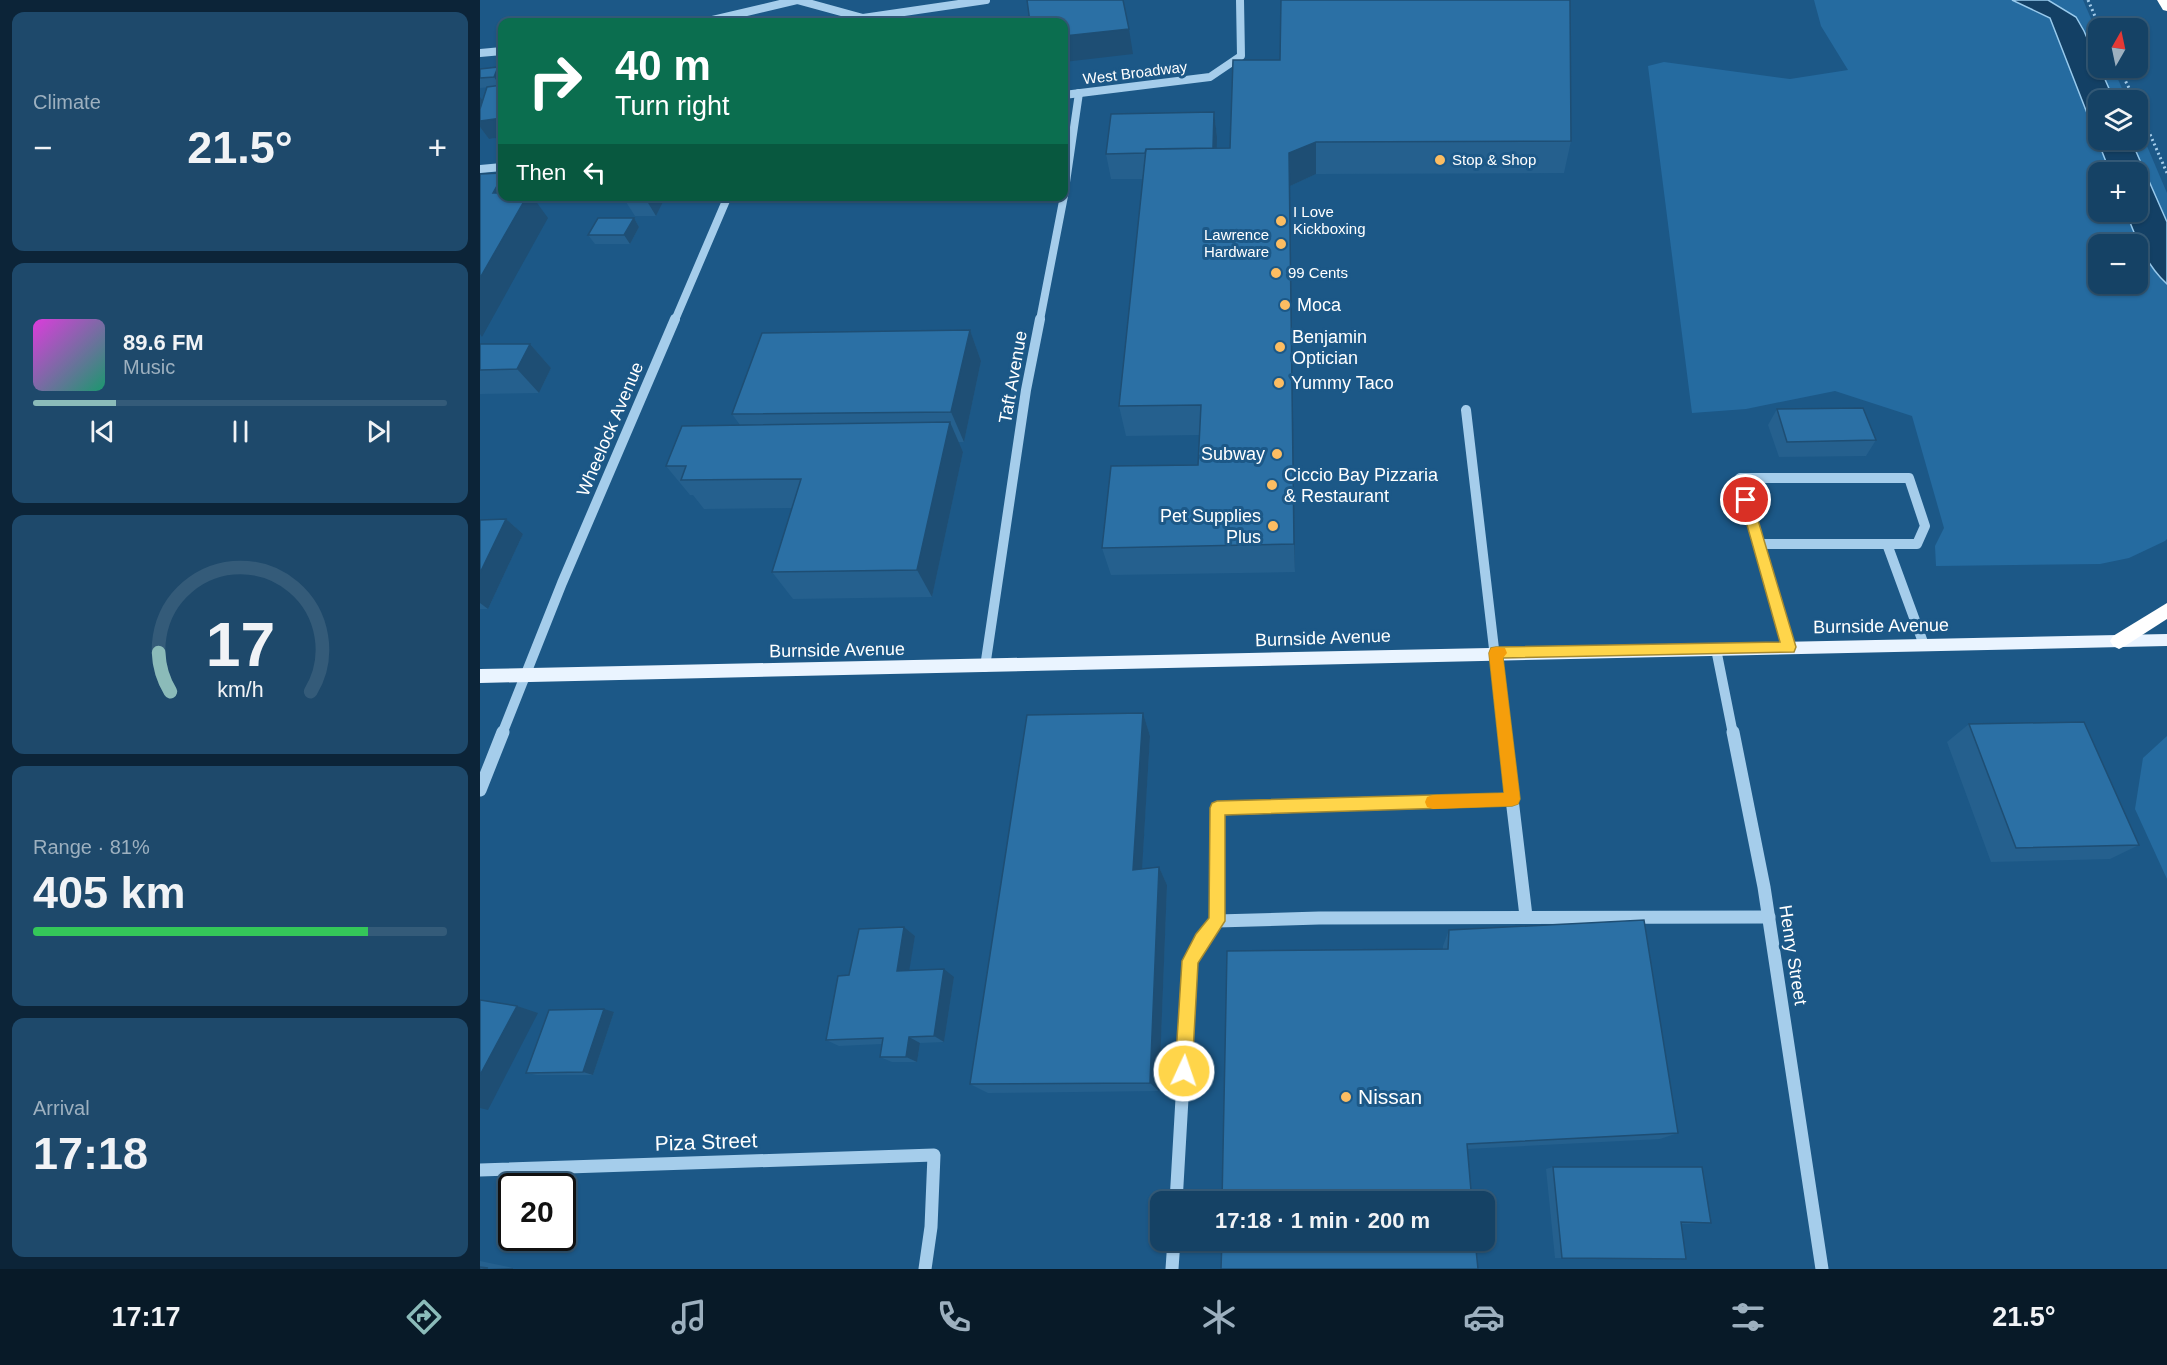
<!DOCTYPE html>
<meta charset="utf-8">
<style>
:root{--surface:#154265;--page:#1e496b;--text:#f1f3f6;--muted:#9db0bf;--line:#345b79;--accent:#8bbbb9}
body{margin:0;font-family:Arial,sans-serif;background:var(--page);color:var(--text);height:100vh;display:flex;flex-direction:column;font-size:22px;white-space:nowrap}
*{box-sizing:border-box;margin:0}
p{font-size:20px;color:var(--muted)}
.icon{flex:none;width:33px;height:33px;fill:none;stroke:currentColor;stroke-width:2;stroke-linecap:round;stroke-linejoin:round}
.map{position:relative;flex:1;overflow:hidden}
.details{display:flex;flex-direction:column;gap:12px;padding:12px;background:#0c2438;width:480px}
.details>*{flex:none}
.banner{position:absolute;left:18px;top:18px;width:570px;height:183px;border-radius:12px;box-shadow:0 2px 4px #0004,0 0 0 2px var(--line);background:#0b6e4f;color:#fff;overflow:hidden}
.needle{width:39px;rotate:9deg}
.buttons{position:absolute;left:1608px;top:18px;display:grid;gap:12px}
.buttons a{display:grid;place-items:center;width:60px;height:60px;border-radius:12px;background:var(--surface);box-shadow:0 2px 4px #0004,0 0 0 2px var(--line);font-size:30px}
.speed{position:absolute;left:18px;top:1173px;display:flex;gap:12px;font-size:30px;font-weight:700;text-align:center}
.speed>*{display:grid;place-content:center;width:78px;height:78px;border-radius:50%;background:var(--surface);box-shadow:0 2px 4px #0004,0 0 0 2px var(--line);line-height:1}
.speed .limit{border:3px solid #111;border-radius:9px;background:#fff;color:#111}
.pin{position:absolute;display:grid;place-items:center;width:51px;height:51px;color:#fff;margin:-26px;border:3px solid #fff;border-radius:50%;box-shadow:0 2px 6px #0007}
.me{position:absolute;width:66px;margin:-33px;rotate:3deg;stroke-linejoin:round;filter:drop-shadow(0 0 4px #0008)}
.turn{display:flex;align-items:center;gap:21px;height:126px;padding:0 18px;font-size:27px}
.turn .icon{width:78px;height:78px;stroke-width:2.5}
.turn b{display:block;font-size:42px;line-height:51px}
.then{display:flex;align-items:center;height:57px;padding:0 18px;background:#0003;gap:12px;font-size:22px}
.big{font-size:45px;font-weight:800;line-height:1.1}
.details .tile{flex:1;display:flex;flex-direction:column;justify-content:center;gap:9px;min-width:0;padding:0 21px;border-radius:12px;background:var(--page)}
.details .dial{align-items:center;gap:0}
.dial svg{height:156px;overflow:visible;fill:none;stroke:var(--line);stroke-width:7;stroke-linecap:round;text-anchor:middle}
.dial text{fill:var(--text);stroke:none}
.song{display:flex;align-items:center;gap:18px}
.cover{width:72px;height:72px;border-radius:9px;background:linear-gradient(135deg,hsl(300 70% 55%),hsl(160 70% 35%))}
.played{height:6px;border-radius:3px;background:linear-gradient(90deg,var(--accent) 20%,var(--line) 20%)}
.keys{display:flex;justify-content:space-around;direction:ltr}
.heat{display:flex;justify-content:space-between;align-items:center;font-size:33px;direction:ltr}
.charge{height:9px;border-radius:4px;background:linear-gradient(90deg,#34c759 81%,var(--line) 0)}
.trip{position:absolute;left:670px;top:1191px;width:345px;height:60px;border-radius:12px;background:var(--surface);box-shadow:0 2px 4px #0004,0 0 0 2px var(--line);font-weight:800;line-height:60px;text-align:center}
.dock{display:flex;height:96px;justify-content:space-around;align-items:center;background:#081a28;color:var(--muted)}
.dock .icon{width:42px;height:42px}
.dock .active{color:var(--accent)}
.dock b{font-size:27px;color:var(--text)}
main{display:flex;flex:1;min-height:0}
.map>svg:first-child{display:block}
.green{fill:#256ba0;fill-rule:evenodd}
.water{fill:#134065;stroke:#98caed;stroke-width:1.5}
.lines{fill:none;stroke-linecap:round;stroke-linejoin:round}
.path{stroke:#a5cdeb;stroke-width:3;stroke-dasharray:2 3;stroke-linecap:butt}
.minor-far2{stroke:#a5cdeb;stroke-width:8}
.minor-far1{stroke:#a5cdeb;stroke-width:10}
.minor{stroke:#a5cdeb;stroke-width:13}
.major{fill:#eaf4ff;fill-rule:evenodd}
.highway{fill:#fff;fill-rule:evenodd}
.wall{fill:#25608e}
.shaded-wall{fill:#1e4e74}
.building{fill:#2b70a5;stroke:#1e4e74;stroke-width:1.5}
.route{fill:#ffd54a;stroke:#a68a30;stroke-width:1.5}
.slow{fill:#f59e0b}
.poi-dot{fill:#fcbd62;stroke:#1c5887;stroke-width:2}
.labels{text-anchor:middle;stroke-width:6;stroke-linejoin:round;paint-order:stroke}
.far-street-label{font-size:15px;fill:#fff;stroke:#1c5887}
.far-poi-label{font-size:15px;fill:#fff;stroke:#1c5887;text-anchor:start}
.poi-label{font-size:18px;fill:#fff;stroke:#1c5887;text-anchor:start}
.street-label{font-size:18px;fill:#fff;stroke:#1c5887}
.near-poi-label{font-size:21px;fill:#fff;stroke:#1c5887;text-anchor:start}
.near-street-label{font-size:21px;fill:#fff;stroke:#1c5887}
</style>
<main>
<section class="details">
<div class="tile"><p>Climate</p>
<div class="heat"><a>−</a><b class="big">21.5°</b><a>+</a></div>
</div>
<div class="tile">
<div class="song"><i class="cover"></i><div><b>89.6 FM</b><p>Music</p></div></div>
<div class="played"></div>
<div class="keys"><svg class="icon" aria-label="previous" viewBox="0 0 24 24"><path d="M18 5L8 12l10 7zM5 5v14"/></svg><svg class="icon" aria-label="pause" viewBox="0 0 24 24"><path d="M8 5v14M16 5v14"/></svg><svg class="icon" aria-label="next" viewBox="0 0 24 24"><path d="M6 5l10 7-10 7zM19 5v14"/></svg></div>
</div>
<div class="tile dial"><svg viewBox="0 0 100 80">
<path d="M14 69A42 42 0 1 1 86 69"/>
<path d="M14 69A42 42 0 0 1 8 49" stroke="#8bbbb9"/>
<text x="50" y="56" font-size="32" font-weight="700">17</text>
<text x="50" y="72" font-size="11">km/h</text>
</svg></div>
<div class="tile"><p>Range · 81%</p><b class="big">405 km</b><div class="charge"></div></div>
<div class="tile"><p>Arrival</p><b class="big">17:18</b></div>
</section>
<div class="map">
<svg width="1687" height="1269" viewBox="0 0 1687 1269">
<rect width="100%" height="100%" fill="#1c5887"/>
<!-- green -->
<g class="green">
<path d="M 1334,0 L 1532,0 L 1570,18 L 1630,172 L 1618,172 L 1618,212 L 1646,212 C 1656,238 1665,264 1687,284 L 1687,539 L 1685,541 L 1649,558 L 1620,564 L 1456,566 L 1455,546 L 1464,528 L 1432,416 L 1355,391 L 1266,409 L 1212,413 L 1168,66 L 1184,62 L 1310,79 L 1368,70 L 1341,26 ZM 1618,244 L 1658,244 L 1658,284 L 1618,284 Z"/>
<polygon points="1568,0 1603,0 1618,35 1618,64 1596,17"/>
<polygon points="1620,68 1633,68 1647,100 1634,100"/>
<polygon points="1658,125 1687,193 1687,222 1651,140 1658,140"/>
<polygon points="1687,736 1687,879 1655,809 1663,758"/>
</g>
<!-- water -->
<path class="water" d="M 1532,0 L 1568,0 L 1596,17 L 1604,31 L 1634,100 L 1618,100 L 1618,140 L 1651,140 L 1687,222 L 1687,284 C 1665,264 1656,238 1646,212 L 1658,212 L 1658,172 L 1630,172 L 1570,18 Z"/>
<g class="lines">
<!-- path -->
<g class="path">
<polyline points="1608,0 1620,28"/>
<polyline points="1639,68 1655,100"/>
<polyline points="1658,107 1687,173"/>
</g>
<!-- minor-far2 -->
<g class="minor-far2">
<polyline points="224,22 317,0 383,18 506,0"/>
<polyline points="0,53 22,51"/>
<polyline points="584,95 730,77 761,56 760,0"/>
<polyline points="0,169 22,167"/>
<polyline points="195,320 248,196"/>
<polyline points="560,320 584,196 599,93"/>
</g>
<!-- minor-far1 -->
<g class="minor-far1">
<polyline points="986,410 1024,734"/>
<polygon points="1260,478 1429,478 1445,526 1437,544 1279,544"/>
<polyline points="1279,544 1309,647"/>
<polyline points="1407,544 1444,645"/>
<polyline points="1236,649 1253,734"/>
<polyline points="505,667 546,390 560,319"/>
<polyline points="22,734 82,583 195,319"/>
</g>
<!-- minor -->
<g class="minor">
<polyline points="1024,732 1032,799 737,809 737,921 839,918 1289,917"/>
<polyline points="1253,732 1284,887 1342,1269"/>
<polyline points="0,790 23,732"/>
<polyline points="1032,799 1046,916"/>
<polyline points="0,1170 454,1155 451,1227 445,1269"/>
<polyline points="696,1202 710,961 722,939 737,921"/>
<polyline points="692,1269 694,1240"/>
</g>
<!-- major -->
<polygon class="major" points="1687,634 1687,646 0,683 0,669"/>
<!-- highway -->
<g class="highway">
<polygon points="1677,0 1687,0 1687,11 1683,10"/>
<polygon points="1687,603 1687,619 1645,646 1639,649 1633,646 1630,641 1633,636"/>
</g>
</g>
<!-- wall -->
<g class="wall">
<polygon points="753,60 1091,141 1084,173 836,174 810,186 815,572 631,575 622,548 718,465 720,435 646,436 639,406 663,179 631,179 626,154 734,112 737,137 736,148 750,148"/>
<polygon points="0,69 22,74 22,79 20,86 22,85 22,137 9,139 0,127 3,101 10,87 0,88"/>
<polygon points="132,196 186,196 176,216 155,216 146,202 135,202"/>
<polygon points="154,218 159,227 150,244 115,244 108,235"/>
<polygon points="490,330 501,361 484,442 478,442 483,452 452,597 313,599 292,572 312,508 224,509 213,495 210,495 186,466 260,425 252,414"/>
<polygon points="0,344 50,344 71,368 59,393 0,394"/>
<polygon points="1297,409 1396,440 1386,456 1299,457 1288,425"/>
<polygon points="26,519 43,534 8,609 0,609 0,520"/>
<polygon points="663,713 670,736 662,869 679,867 687,885 679,1091 508,1093 490,1084"/>
<polygon points="1489,724 1659,845 1630,859 1511,862 1467,742"/>
<polygon points="424,927 435,936 429,970 474,977 464,1042 440,1043 437,1062 412,1062 400,1057 402,1044 359,1046 346,1040 369,975"/>
<polygon points="969,930 1198,1133 1180,1139 987,1149 963,949 963,946"/>
<polygon points="134,1012 113,1075 57,1075 46,1073"/>
<polygon points="1073,1167 1231,1223 1201,1224 1206,1259 1075,1258 1066,1169"/>
<polygon points="0,1261 33,1268 0,1269"/>
</g>
<!-- shaded-wall -->
<g class="shaded-wall">
<polygon points="649,29 653,54 584,62 584,36"/>
<polygon points="18,67 22,74 22,79 20,86 14,77"/>
<polygon points="0,97 7,106 22,118 22,137 9,139 0,127 0,128"/>
<polygon points="734,112 737,137 736,177 733,152"/>
<polygon points="836,142 836,174 810,186 815,572 814,544 809,153"/>
<polygon points="22,177 22,196 13,193"/>
<polygon points="47,196 52,196 68,218 2,337 0,334 0,278"/>
<polygon points="166,196 186,196 176,216 165,198"/>
<polygon points="154,218 159,227 150,244 144,235"/>
<polygon points="490,330 501,361 484,442 471,412"/>
<polygon points="50,344 71,368 59,393 37,369"/>
<polygon points="470,422 483,452 452,597 437,570"/>
<polygon points="26,519 43,534 8,609 0,603 0,573"/>
<polygon points="663,713 670,736 661,887 653,870"/>
<polygon points="679,867 687,885 679,1091 670,1083"/>
<polygon points="424,927 435,936 428,978 417,971"/>
<polygon points="464,969 474,977 464,1042 454,1036"/>
<polygon points="37,1006 58,1013 8,1110 0,1108 0,1075"/>
<polygon points="124,1009 134,1012 113,1075 103,1072"/>
<polygon points="429,1037 440,1043 437,1062 426,1057"/>
<polygon points="8,1268 33,1268 33,1269"/>
</g>
<!-- building -->
<g class="building">
<polygon points="547,0 643,0 649,29 584,36 584,22 550,22"/>
<polygon points="801,0 1090,0 1091,141 836,142 809,153 814,544 622,548 631,466 718,465 721,405 639,406 666,149 750,148 753,60 800,60"/>
<polygon points="18,67 14,77 0,78 0,69"/>
<polygon points="22,85 22,118 0,121 0,109 7,87"/>
<polygon points="734,112 733,148 666,149 665,153 626,154 631,114"/>
<polygon points="22,173 22,177 13,193 22,193 22,196 47,196 0,278 0,174"/>
<polygon points="144,196 166,196 165,198 144,198"/>
<polygon points="118,218 154,218 144,235 108,235"/>
<polygon points="490,330 471,412 252,414 282,333"/>
<polygon points="0,344 50,344 37,369 0,370"/>
<polygon points="1383,408 1396,440 1307,442 1297,409"/>
<polygon points="470,422 437,570 292,572 321,479 201,480 206,466 186,466 202,426"/>
<polygon points="26,519 0,573 0,520"/>
<polygon points="663,713 653,870 679,867 670,1083 490,1084 547,715"/>
<polygon points="1604,722 1659,845 1536,848 1489,724"/>
<polygon points="1164,920 1198,1133 987,1144 992,1202 742,1202 747,951 968,949 969,930"/>
<polygon points="424,927 417,971 464,969 454,1036 429,1037 426,1057 400,1057 403,1038 346,1040 358,976 369,975 379,929"/>
<polygon points="0,1000 37,1006 0,1075"/>
<polygon points="124,1009 103,1072 46,1073 69,1010"/>
<polygon points="1073,1167 1222,1167 1231,1223 1201,1222 1206,1259 1082,1258"/>
<polygon points="742,1240 995,1240 998,1269 741,1269"/>
<polygon points="0,1267 8,1268 0,1269"/>
</g>
<!-- route -->
<polygon class="route" points="1266,495 1272,500 1316,647 1314,652 1023,658 1040,799 1038,804 1032,806 745,815 745,921 718,963 712,1071 710,1077 704,1079 698,1077 695,1071 702,961 716,934 729,918 730,808 732,803 737,801 1024,793 1009,653 1011,648 1016,647 1300,642 1260,500"/>
<!-- slow -->
<polygon class="slow" points="1016,647 1025,648 1027,653 1023,658 1040,799 1038,804 1032,806 953,809 947,807 945,802 947,797 953,795 1024,793 1009,653 1011,648"/>
<!-- markers -->
<g class="poi-dot">
<circle cx="960" cy="160" r="6"/>
<circle cx="801" cy="221" r="6"/>
<circle cx="801" cy="244" r="6"/>
<circle cx="796" cy="273" r="6"/>
<circle cx="805" cy="305" r="6"/>
<circle cx="800" cy="347" r="6"/>
<circle cx="799" cy="383" r="6"/>
<circle cx="797" cy="454" r="6"/>
<circle cx="792" cy="485" r="6"/>
<circle cx="793" cy="526" r="6"/>
<circle cx="866" cy="1097" r="6"/>
</g>
<g class="labels">
<!-- far-street labels -->
<g class="far-street-label">
<text transform="translate(655 73) rotate(-7)" y="5">West Broadway</text>
</g>
<!-- far-poi labels -->
<g class="far-poi-label">
<text x="972" y="165">Stop &amp; Shop</text>
<text x="813" y="217">I Love<tspan x="813" dy="17">Kickboxing</tspan></text>
<text x="789" y="240" text-anchor="end">Lawrence<tspan x="789" dy="17">Hardware</tspan></text>
<text x="808" y="278">99 Cents</text>
</g>
<!-- poi labels -->
<g class="poi-label">
<text x="817" y="311">Moca</text>
<text x="812" y="343">Benjamin<tspan x="812" dy="21">Optician</tspan></text>
<text x="811" y="389">Yummy Taco</text>
<text x="785" y="460" text-anchor="end">Subway</text>
<text x="804" y="481">Ciccio Bay Pizzaria<tspan x="804" dy="21">&amp; Restaurant</tspan></text>
<text x="781" y="522" text-anchor="end">Pet Supplies<tspan x="781" dy="21">Plus</tspan></text>
</g>
<!-- street labels -->
<g class="street-label">
<text transform="translate(533 377) rotate(-80)" y="6">Taft Avenue</text>
<text transform="translate(130 429) rotate(-67)" y="6">Wheelock Avenue</text>
<text transform="translate(1401 626) rotate(-1)" y="6">Burnside Avenue</text>
<text transform="translate(843 638) rotate(-2)" y="6">Burnside Avenue</text>
<text transform="translate(357 650) rotate(-1)" y="6">Burnside Avenue</text>
<text transform="translate(1313 955) rotate(81)" y="6">Henry Street</text>
</g>
<!-- near-poi labels -->
<g class="near-poi-label">
<text x="878" y="1104">Nissan</text>
</g>
<!-- near-street labels -->
<g class="near-street-label">
<text transform="translate(226 1142) rotate(-2)" y="7">Piza Street</text>
</g>
</g>
</svg>
<div class="buttons">
<a><svg class="needle" viewBox="-14 -14 28 28"><path d="M0-13l5 13h-10z" fill="#e53935"/><path d="M0 13l5-13h-10z" fill="#9db0bf"/></svg></a>
<a><svg class="icon" aria-label="layers" viewBox="0 0 24 24"><path d="M12 4l9 5-9 5-9-5zM3 14l9 5 9-5"/></svg></a>
<a>+</a>
<a>−</a>
</div>
<div class="speed"><div class="limit">20</div></div>
<div class="pin" style="left:1266px;top:500px;background:#d93025"><svg class="icon" aria-label="arrive" viewBox="0 0 24 24"><path d="M6 21V4h12l-3 4 3 4H6"/></svg></div>
<svg class="me" style="left:704px;top:1071px" viewBox="-20 -20 40 40"><circle r="17" fill="#ffd54a" stroke="#fff" stroke-width="3"/><path d="M0-11L8 9 0 5-8 9z" fill="#fff"/></svg>
<div class="trip">17:18 · 1 min · 200 m</div>
<div class="banner">
<div class="turn"><svg class="icon" aria-label="right" viewBox="0 0 24 24"><path d="M7 20v-9h11M14 6l5 5-5 5"/></svg><div><b>40 m</b>Turn right</div></div>
<div class="then">Then<svg class="icon" aria-label="left" viewBox="0 0 24 24"><path d="M17 20v-9H6M10 6l-5 5 5 5"/></svg></div>
</div>
</div>
</main>
<nav class="dock">
<b>17:17</b>
<svg class="icon active" aria-label="directions" viewBox="0 0 24 24"><path d="M12 3l9 9-9 9-9-9zM9 14v-3h6M13 9l2 2-2 2"/></svg>
<svg class="icon" aria-label="music" viewBox="0 0 24 24"><path d="M9 18V5l10-2v13"/><circle cx="6" cy="18" r="3"/><circle cx="16" cy="16" r="3"/></svg>
<svg class="icon" aria-label="phone" viewBox="0 0 24 24"><path d="M5 4h4l2 5-3 2q2 4 5 5l2-3 5 2v4C11 20 4 13 5 4z"/></svg>
<svg class="icon" aria-label="climate" viewBox="0 0 24 24"><path d="M12 3v18M4 7l16 10M4 17L20 7"/></svg>
<svg class="icon" aria-label="car" viewBox="0 0 24 24"><path d="M5 17H2v-5l4-1 3-4h7l3 4 3 1v5h-3M9 17h6M6 11h13"/><circle cx="7" cy="17" r="2"/><circle cx="17" cy="17" r="2"/></svg>
<svg class="icon" aria-label="filters" viewBox="0 0 24 24"><path d="M4 7h16M4 17h16"/><circle cx="9" cy="7" r="2"/><circle cx="15" cy="17" r="2"/></svg>
<b>21.5°</b>
</nav>
